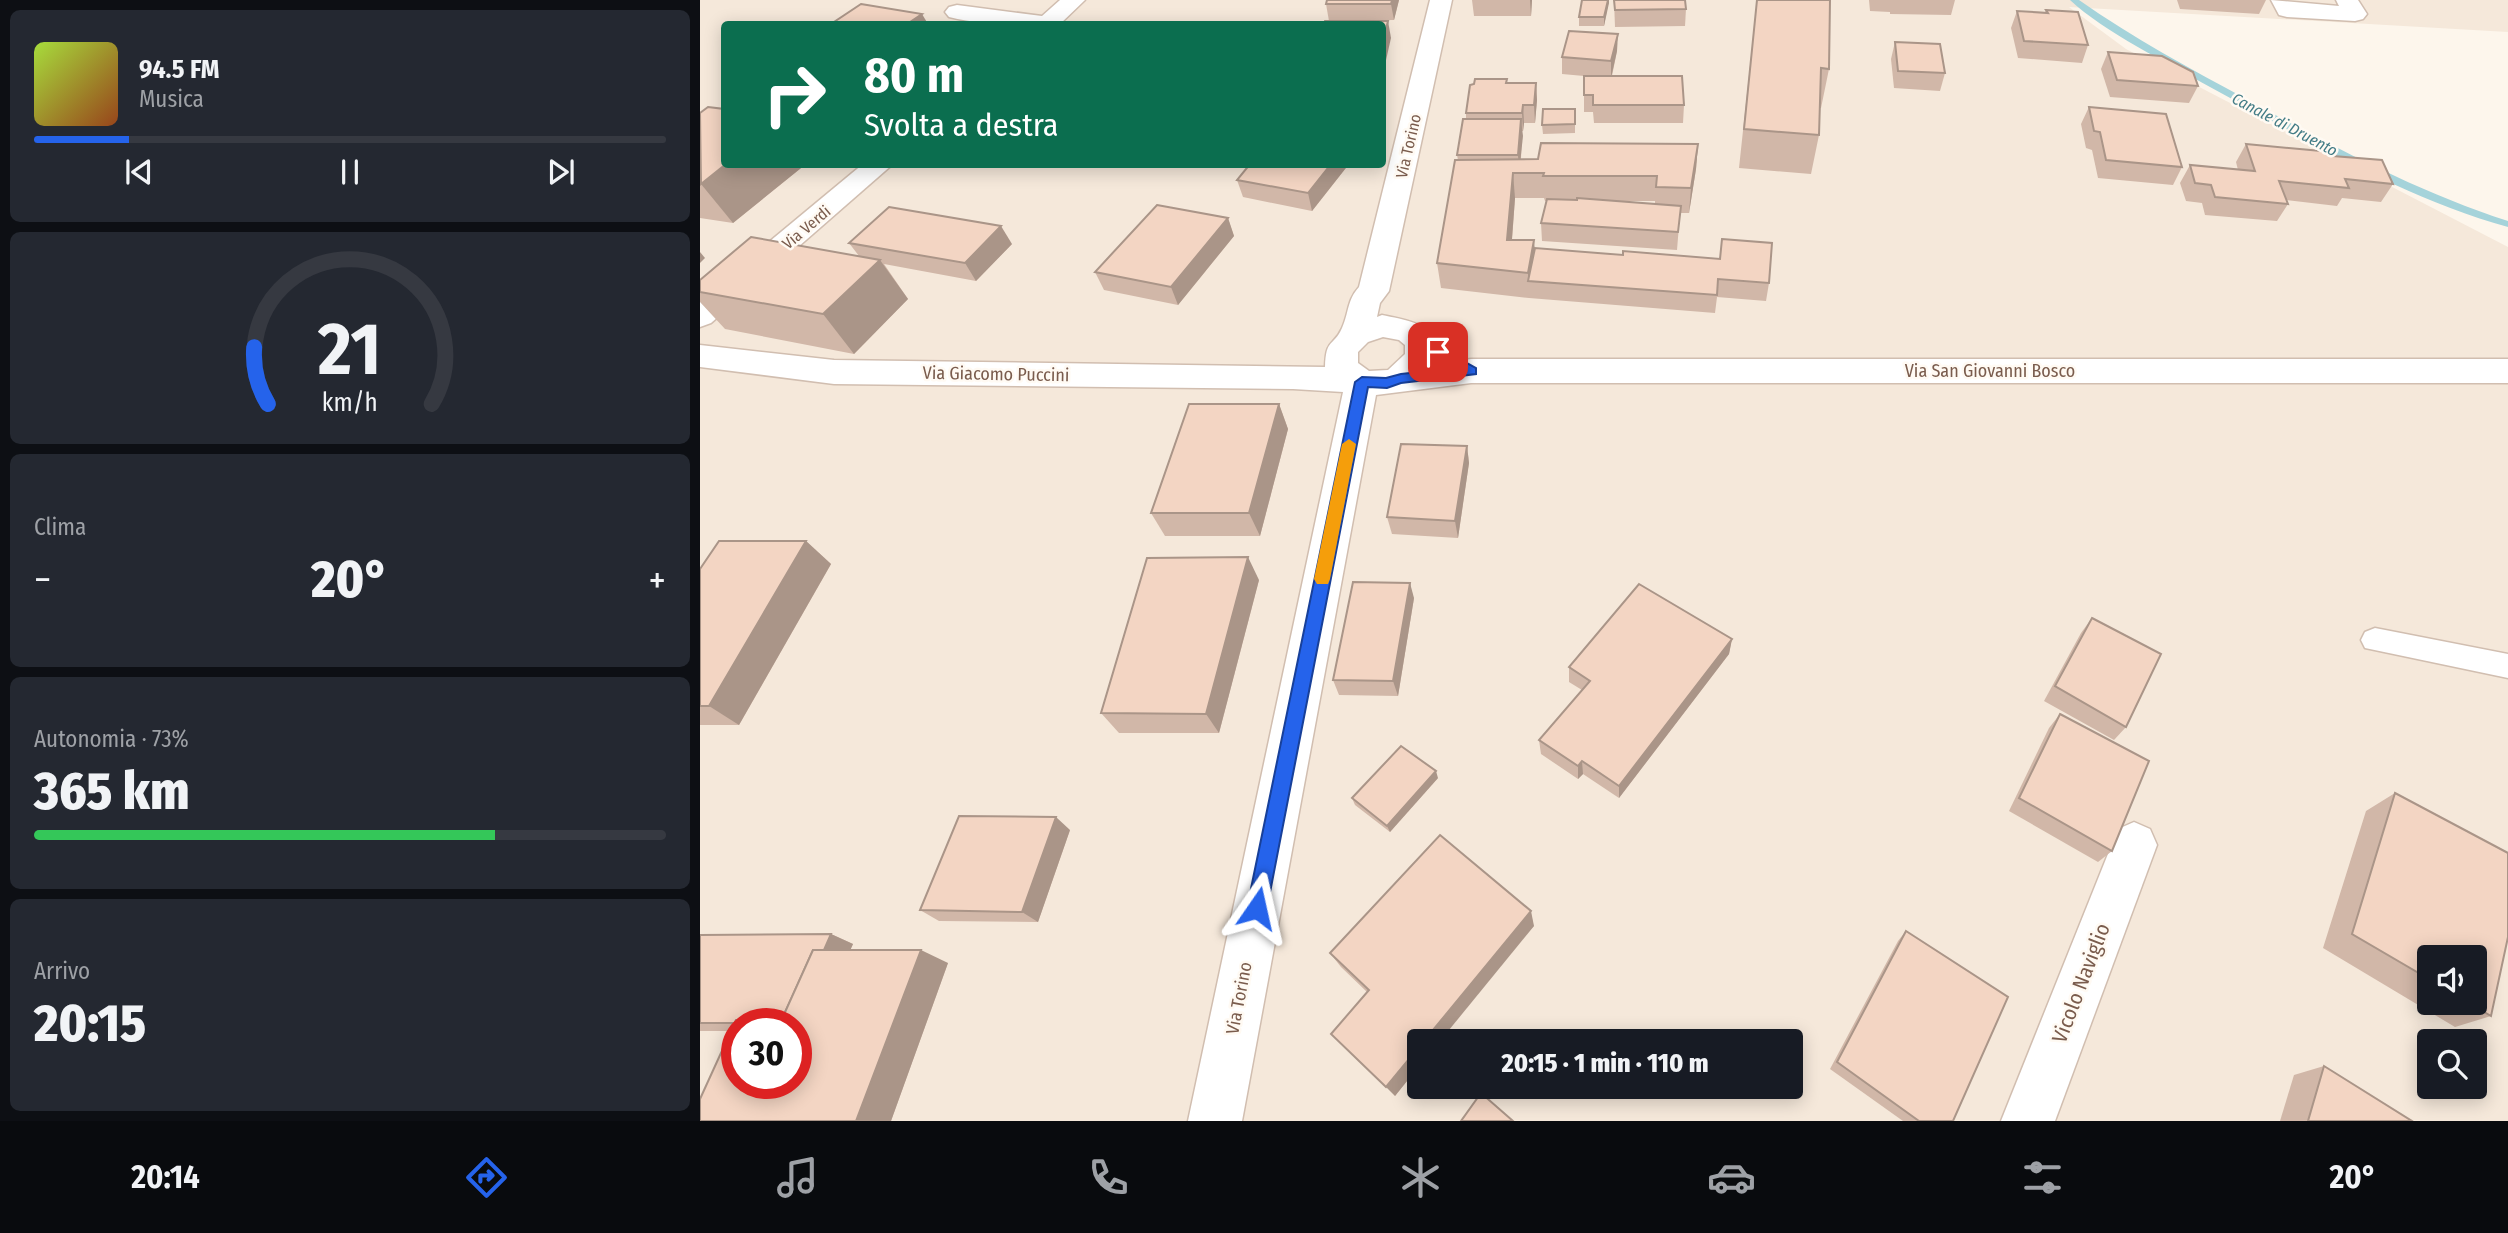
<!DOCTYPE html>
<html lang="it">
<meta charset="utf-8">
<style>
:root{--surface:#171b24;--page:#242831;--text:#f1f3f6;--muted:#9ea1a6;--line:#363941;--accent:#2563eb}
body{margin:0;font-family:"Fira Sans Condensed",sans-serif;background:var(--page);color:var(--text);height:100vh;display:flex;flex-direction:column;font-size:26px;white-space:nowrap}
*{box-sizing:border-box;margin:0}
p{font-size:23px;color:var(--muted)}
.icon{flex:none;width:38px;height:38px;fill:none;stroke:currentColor;stroke-width:2;stroke-linecap:round;stroke-linejoin:round}
.map{position:relative;flex:1;overflow:hidden}
.details{display:flex;flex-direction:column;gap:10px;padding:10px;background:#0d0f14;width:700px}
.details>*{flex:none}
.top-card{position:absolute;left:21px;top:21px;width:665px;height:147px;border-radius:7px;box-shadow:0 4px 18px #0003;background:#0b6e4f;color:#fff;overflow:hidden}
.fabs{position:absolute;left:1717px;top:945px;display:grid;gap:14px}
.fabs a{display:grid;place-items:center;width:70px;height:70px;border-radius:7px;background:var(--surface);box-shadow:0 4px 18px #0003;font-size:35px}
.speed{position:absolute;left:21px;top:1008px;display:flex;gap:14px;font-size:35px;font-weight:700;text-align:center}
.speed>*{display:grid;place-content:center;width:91px;height:91px;border-radius:50%;background:var(--surface);box-shadow:0 4px 18px #0003;line-height:1}
.speed .limit{border:10px solid #d22;background:#fff;color:#111}
.pin{position:absolute;display:grid;place-items:center;width:60px;height:60px;color:#fff;margin:-30px;border-radius:14px;box-shadow:0 4px 10px #0006}
.me{position:absolute;width:77px;margin:-38px;rotate:11deg;stroke-linejoin:round;filter:drop-shadow(0 0 5px #0008)}
.turn{display:flex;align-items:center;gap:24px;height:147px;padding:0 28px;font-size:32px}
.turn .icon{width:91px;height:91px;stroke-width:2.5}
.turn b{display:block;font-size:49px;line-height:60px}
.big{font-size:52px;font-weight:800;line-height:1.1}
.details .tile{flex:1;display:flex;flex-direction:column;justify-content:center;gap:10px;min-width:0;padding:0 24px;border-radius:10px;background:var(--page)}
.details .dial{align-items:center;gap:0}
.dial svg{height:182px;overflow:visible;fill:none;stroke:var(--line);stroke-width:7;stroke-linecap:round;text-anchor:middle}
.dial text{fill:var(--text);stroke:none}
.song{display:flex;align-items:center;gap:21px}
.cover{width:84px;height:84px;border-radius:10px;background:linear-gradient(135deg,hsl(80 70% 55%),hsl(20 70% 35%))}
.played{height:7px;border-radius:4px;background:linear-gradient(90deg,var(--accent) 15%,var(--line) 15%)}
.keys{display:flex;justify-content:space-around;direction:ltr}
.heat{display:flex;justify-content:space-between;align-items:center;font-size:38px;direction:ltr}
.charge{height:10px;border-radius:5px;background:linear-gradient(90deg,#34c759 73%,var(--line) 0)}
.trip{position:absolute;left:707px;top:1029px;width:396px;height:70px;border-radius:7px;background:var(--surface);box-shadow:0 4px 18px #0003;font-weight:800;line-height:70px;text-align:center}
.menu{display:flex;height:112px;justify-content:space-around;align-items:center;background:#090b0e;color:var(--muted)}
.menu .icon{width:49px;height:49px}
.menu .on{color:var(--accent)}
.menu b{font-size:32px;color:var(--text)}
main{display:flex;flex:1;min-height:0}
.map>svg:first-child{display:block}
.residential{fill:#f5e8da;fill-rule:evenodd}
.lines{fill:none;stroke-linecap:round;stroke-linejoin:round}
.stream{fill:#a5d3da;fill-rule:evenodd}
.service-casing{stroke:#d1beb0;stroke-width:3}
.minor-casing{stroke:#d1beb0;stroke-width:3}
.service{fill:#fff;fill-rule:evenodd}
.minor{fill:#fff;fill-rule:evenodd}
.wall{fill:#d1b7a8;fill-rule:evenodd}
.shaded-wall{fill:#aa9588}
.building{fill:#f3d5c3;stroke:#aa9588;stroke-width:2;fill-rule:evenodd}
.route{fill:#2563eb;stroke:#184099;stroke-width:2}
.slow{fill:#f59e0b}
.labels{text-anchor:middle;stroke-width:5;stroke-linejoin:round;paint-order:stroke}
.far-water-label{font-size:16px;font-style:italic;fill:#437c86;stroke:#fffaf3}
.far-street-label{font-size:16px;fill:#7a5c4d;stroke:#fffaf3}
.street-label{font-size:18px;fill:#7a5c4d;stroke:#fffaf3}
.near-street-label{font-size:21px;fill:#7a5c4d;stroke:#fffaf3}
</style>
<main>
<section class="details">
<div class="tile">
<div class="song"><i class="cover"></i><div><b>94.5 FM</b><p>Musica</p></div></div>
<div class="played"></div>
<div class="keys"><svg class="icon" aria-label="previous" viewBox="0 0 24 24"><path d="M18 5L8 12l10 7zM5 5v14"/></svg><svg class="icon" aria-label="pause" viewBox="0 0 24 24"><path d="M8 5v14M16 5v14"/></svg><svg class="icon" aria-label="next" viewBox="0 0 24 24"><path d="M6 5l10 7-10 7zM19 5v14"/></svg></div>
</div>
<div class="tile dial"><svg viewBox="0 0 100 80">
<path d="M14 69A42 42 0 1 1 86 69"/>
<path d="M14 69A42 42 0 0 1 8 44" stroke="#2563eb"/>
<text x="50" y="56" font-size="32" font-weight="700">21</text>
<text x="50" y="72" font-size="11">km/h</text>
</svg></div>
<div class="tile"><p>Clima</p>
<div class="heat"><a>−</a><b class="big">20°</b><a>+</a></div>
</div>
<div class="tile"><p>Autonomia · 73%</p><b class="big">365 km</b><div class="charge"></div></div>
<div class="tile"><p>Arrivo</p><b class="big">20:15</b></div>
</section>
<div class="map">
<svg width="1808" height="1121" viewBox="0 0 1808 1121">
<rect width="100%" height="100%" fill="#fdf6ec"/>
<!-- residential -->
<path class="residential" d="M 0,0 L 1808,0 L 1808,32 L 1369,7 L 1426,49 L 1808,247 L 1808,1121 L 0,1121 ZM 24,24 L 682,24 L 682,164 L 24,164 ZM 1729,957 L 1774,957 L 1774,1003 L 1729,1003 ZM 37,1024 L 96,1024 L 96,1083 L 37,1083 ZM 719,1041 L 1090,1041 L 1090,1087 L 719,1087 ZM 1729,1041 L 1774,1041 L 1774,1087 L 1729,1087 Z"/>
<g class="lines">
<!-- stream -->
<path class="stream" d="M 1370,0 L 1379,0 C 1433,38 1491,69 1548,100 C 1632,146 1716,191 1808,221 L 1808,227 C 1702,198 1606,139 1510,87 C 1468,63 1404,32 1370,0 Z"/>
<!-- service casing -->
<g class="service-casing">
<polygon id="service" points="1675,628 1808,654 1808,678 1665,648 1661,640 1665,632"/>
</g>
<!-- minor casing -->
<g class="minor-casing">
<g id="minor">
<path d="M 360,0 L 385,0 L 360,24 C 323,24 285,26 249,17 L 245,12 L 249,7 L 257,5 L 342,16 Z"/>
<path d="M 730,0 L 752,0 L 689,291 L 680,303 L 677,317 L 682,315 C 706,320 755,327 733,364 L 771,359 L 1808,359 L 1808,383 L 771,383 L 676,395 L 542,1121 L 488,1121 L 643,392 L 593,389 L 134,384 L 0,367 L 0,345 L 134,360 L 625,367 C 626,337 633,348 642,328 C 649,313 647,300 659,287 ZM 683,337 L 699,340 L 705,345 L 705,354 L 688,370 L 669,371 L 658,363 L 658,352 L 668,342 Z"/>
<polygon points="1571,0 1639,6 1636,0 1658,0 1667,14 1663,19 1655,21 1587,17 1579,15"/>
<polygon points="163,164 193,164 11,323 0,327 0,299"/>
<polygon points="1434,822 1450,829 1457,845 1355,1121 1301,1121 1418,829"/>
</g>
</g>
<!-- service -->
<use href="#service" class="service"/>
<!-- minor -->
<use href="#minor" class="minor"/>
</g>
<!-- wall -->
<g class="wall">
<polygon points="627,0 699,0 694,20 629,21 626,4"/>
<polygon points="772,0 832,0 831,16 774,16"/>
<polygon points="882,0 909,0 904,26 879,26 879,17"/>
<polygon points="914,0 986,9 985,26 915,27"/>
<polygon points="1057,0 1129,69 1121,108 1120,108 1119,135 1111,174 1039,168"/>
<polygon points="1169,0 1255,0 1251,15 1190,14 1190,12 1170,11"/>
<polygon points="1477,0 1566,0 1559,14 1480,9"/>
<polygon points="1346,10 1388,45 1382,63 1318,58 1311,28 1317,11 1345,12"/>
<polygon points="1195,42 1245,73 1240,91 1194,88 1191,59"/>
<polygon points="917,51 912,76 984,105 983,123 894,123 893,112 884,112 884,76 862,74 862,57"/>
<polygon points="1408,52 1498,86 1489,103 1410,97 1401,69"/>
<path d="M 807,79 L 807,83 L 836,83 L 837,100 L 835,123 L 824,123 L 823,131 L 822,131 L 821,159 L 838,159 L 998,144 L 996,169 L 989,213 L 980,213 L 977,250 L 842,241 L 841,223 L 846,201 L 845,201 L 844,198 L 815,198 L 812,240 L 835,248 L 1069,283 L 1066,301 L 1017,297 L 1015,313 L 829,298 L 741,288 L 737,263 L 758,160 L 757,155 L 766,119 L 766,113 ZM 914,201 L 955,201 L 955,204 Z"/>
<polygon points="1389,107 1482,167 1473,185 1398,178 1392,150 1386,148 1381,124"/>
<polygon points="875,109 875,133 843,134 842,125"/>
<polygon points="0,113 24,164 106,164 33,223 0,218"/>
<polygon points="1546,144 1633,156 1693,184 1681,202 1642,198 1637,206 1586,200 1588,204 1577,221 1505,215 1502,203 1486,201 1480,183 1490,165 1538,170 1536,162"/>
<polygon points="550,164 649,164 612,211 543,197 537,180"/>
<polygon points="528,218 534,236 478,305 404,290 395,272"/>
<polygon points="149,243 312,244 276,281 184,264 208,299 154,354 25,329 0,302 0,280 159,256"/>
<polygon points="579,404 588,429 560,536 465,536 451,513"/>
<polygon points="767,446 769,463 758,538 692,534 687,517"/>
<polygon points="106,541 131,564 39,725 0,725 0,569"/>
<polygon points="559,580 519,733 419,733 401,713"/>
<polygon points="714,598 698,696 639,695 633,680"/>
<polygon points="1392,618 1426,727 1414,740 1344,701 1381,633"/>
<polygon points="1032,639 1029,654 919,798 883,774 878,779 841,754 839,740 882,690 869,682 869,667"/>
<polygon points="1360,714 1412,851 1398,862 1309,811 1349,728"/>
<polygon points="738,778 690,832 655,805 652,798"/>
<path d="M 1695,793 L 1791,1016 L 1755,1027 L 1623,948 L 1666,811 ZM 1729,957 L 1774,1003 L 1729,1003 Z"/>
<polygon points="370,830 338,922 239,921 220,910"/>
<polygon points="834,926 719,1041 719,1066 695,1096 667,992 641,967 630,953"/>
<polygon points="1206,931 1253,1121 1203,1121 1130,1069 1198,941"/>
<polygon points="131,934 153,944 150,950 248,963 191,1121 0,1121 32,1031 0,1031 0,935"/>
<polygon points="1624,1066 1712,1121 1580,1121 1594,1075"/>
</g>
<!-- shaded-wall -->
<g class="shaded-wall">
<polygon points="692,0 699,0 694,20 691,4"/>
<polygon points="830,0 832,0 831,16"/>
<polygon points="908,0 909,0 909,3 904,26 904,17"/>
<polygon points="222,14 228,24 207,24"/>
<polygon points="688,21 691,38 684,69 682,60 682,45"/>
<polygon points="918,34 917,51 911,78 911,61"/>
<polygon points="836,83 837,100 835,123 834,105"/>
<polygon points="823,105 824,123 823,131 822,113"/>
<polygon points="821,119 823,136 819,173 818,155"/>
<polygon points="998,144 996,169 989,213 991,188"/>
<polygon points="26,164 106,164 33,223 1,184"/>
<polygon points="631,164 649,164 612,211 608,193"/>
<polygon points="813,173 815,198 810,265 807,240"/>
<polygon points="528,218 534,236 478,305 471,287"/>
<polygon points="301,226 312,244 276,281 265,263"/>
<polygon points="834,240 836,265 828,281 828,273"/>
<polygon points="0,252 5,258 0,263"/>
<polygon points="180,260 208,299 154,354 123,314"/>
<polygon points="579,404 588,429 560,536 549,513"/>
<polygon points="767,446 769,463 758,538 755,521"/>
<polygon points="106,541 131,564 39,725 9,706"/>
<polygon points="548,557 559,580 519,733 506,714"/>
<polygon points="710,583 714,598 698,696 693,681"/>
<polygon points="1032,639 1029,654 919,798 919,786"/>
<polygon points="882,761 883,774 878,779 878,766"/>
<polygon points="736,771 738,778 690,832 687,826"/>
<polygon points="356,817 370,830 338,922 322,912"/>
<polygon points="831,911 834,926 740,1041 724,1041"/>
<polygon points="131,934 153,944 116,1030 92,1023"/>
<polygon points="221,950 248,963 191,1121 156,1121"/>
<polygon points="719,1047 719,1066 695,1096 686,1087"/>
</g>
<!-- building -->
<g class="building">
<polygon points="627,0 692,0 691,4 626,4"/>
<polygon points="882,0 908,0 904,17 879,17"/>
<polygon points="914,0 985,0 986,9 915,10"/>
<polygon points="1057,0 1130,0 1129,69 1121,68 1119,135 1044,129"/>
<polygon points="161,4 222,14 207,24 131,24"/>
<polygon points="1346,10 1378,12 1388,45 1324,41 1317,11 1348,13"/>
<polygon points="625,21 688,21 682,45 682,24 624,24"/>
<polygon points="869,31 918,34 911,61 862,57"/>
<polygon points="1195,42 1240,44 1245,73 1198,71"/>
<polygon points="1408,52 1462,56 1493,72 1498,86 1417,80"/>
<polygon points="884,76 982,76 984,105 893,105 893,95 884,95"/>
<polygon points="775,79 807,79 806,83 836,83 834,105 823,105 822,113 766,113 770,85 774,84"/>
<polygon points="8,107 24,109 24,164 26,164 1,184 0,113"/>
<polygon points="1389,107 1466,114 1482,167 1406,160 1400,132 1394,131"/>
<polygon points="843,109 875,109 875,124 842,125"/>
<polygon points="763,119 821,119 818,155 757,155"/>
<polygon points="841,143 998,144 991,188 956,187 957,176 843,176 844,173 813,173 807,240 834,240 828,273 737,263 755,160 838,159"/>
<polygon points="1546,144 1632,152 1633,156 1682,160 1693,184 1645,179 1649,188 1579,181 1588,204 1515,197 1511,185 1495,183 1490,165 1555,171"/>
<polygon points="550,164 631,164 608,193 537,180"/>
<polygon points="877,198 981,206 978,232 841,223 847,199 877,200"/>
<polygon points="457,205 528,218 471,287 395,272"/>
<polygon points="189,207 301,226 265,263 149,243"/>
<polygon points="51,237 180,260 123,314 0,292 0,280"/>
<polygon points="1022,239 1072,243 1069,283 1018,279 1017,295 828,281 835,248 923,255 923,251 1020,259"/>
<polygon points="489,404 579,404 549,513 451,513"/>
<polygon points="701,444 767,446 755,521 687,517"/>
<polygon points="19,541 106,541 9,706 0,706 0,569"/>
<polygon points="548,557 506,714 401,713 447,558"/>
<polygon points="653,582 710,583 693,681 633,680"/>
<polygon points="939,584 1032,639 919,786 882,761 878,766 839,740 890,681 869,667"/>
<polygon points="1392,618 1461,654 1426,727 1355,686"/>
<polygon points="1360,714 1449,761 1412,851 1319,798"/>
<polygon points="701,746 736,771 687,826 652,798"/>
<polygon points="1695,793 1808,853 1808,937 1791,1016 1769,1003 1774,1003 1774,957 1729,957 1729,979 1652,934"/>
<polygon points="259,816 356,817 322,912 220,910"/>
<polygon points="740,835 831,911 724,1041 719,1041 719,1047 686,1087 631,1034 669,990 630,953"/>
<polygon points="1206,931 1308,997 1253,1121 1219,1121 1137,1062"/>
<polygon points="131,934 124,950 113,950 82,1019 36,1020 35,1023 0,1023 0,935"/>
<path d="M 113,950 L 221,950 L 156,1121 L 0,1121 L 0,1099 L 36,1020 L 82,1019 ZM 37,1024 L 96,1024 L 96,1083 L 37,1083 Z"/>
<polygon points="1624,1066 1712,1121 1608,1121"/>
<polygon points="781,1093 813,1121 761,1121"/>
</g>
<!-- route -->
<polygon class="route" points="738,347 776,368 776,374 701,383 687,388 668,387 567,908 564,915 557,918 550,915 547,908 655,382 662,377 686,378 701,374 755,368 733,355 731,352"/>
<!-- slow -->
<polygon class="slow" points="649,439 656,444 630,579 628,584 617,584 614,579 642,444"/>
<g class="labels">
<!-- far-water labels -->
<g class="far-water-label">
<text transform="translate(1585 124) rotate(28)" y="6">Canale di Druento</text>
</g>
<!-- far-street labels -->
<g class="far-street-label">
<text transform="translate(708 146) rotate(-77)" y="6">Via Torino</text>
<text transform="translate(106 227) rotate(-40)" y="6">Via Verdi</text>
</g>
<!-- street labels -->
<g class="street-label">
<text x="1290" y="377">Via San Giovanni Bosco</text>
<text transform="translate(296 374) rotate(1)" y="6">Via Giacomo Puccini</text>
<text transform="translate(539 998) rotate(-79)" y="6">Via Torino</text>
</g>
<!-- near-street labels -->
<g class="near-street-label">
<text transform="translate(1381 983) rotate(-69)" y="7">Vicolo Naviglio</text>
</g>
</g>
</svg>
<div class="fabs">
<a><svg class="icon" aria-label="sound" viewBox="0 0 24 24"><path d="M4 9h4l5-4v14l-5-4H4zM17 9q2 3 0 6"/></svg></a>
<a><svg class="icon" aria-label="search" viewBox="0 0 24 24"><circle cx="10" cy="10" r="6"/><path d="M15 15l6 6"/></svg></a>
</div>
<div class="speed"><div class="limit">30</div></div>
<div class="pin" style="left:738px;top:352px;background:#d93025"><svg class="icon" aria-label="arrive" viewBox="0 0 24 24"><path d="M6 21V4h12l-3 4 3 4H6"/></svg></div>
<svg class="me" style="left:557px;top:908px" viewBox="-20 -20 40 40"><path d="M0-17L14 15 0 8-14 15z" fill="#2563eb" stroke="#fff" stroke-width="4"/></svg>
<div class="trip">20:15 · 1 min · 110 m</div>
<div class="top-card">
<div class="turn"><svg class="icon" aria-label="right" viewBox="0 0 24 24"><path d="M7 20v-9h11M14 6l5 5-5 5"/></svg><div><b>80 m</b>Svolta a destra</div></div>
</div>
</div>
</main>
<nav class="menu">
<b>20:14</b>
<svg class="icon on" aria-label="directions" viewBox="0 0 24 24"><path d="M12 3l9 9-9 9-9-9zM9 14v-3h6M13 9l2 2-2 2"/></svg>
<svg class="icon" aria-label="music" viewBox="0 0 24 24"><path d="M9 18V5l10-2v13"/><circle cx="6" cy="18" r="3"/><circle cx="16" cy="16" r="3"/></svg>
<svg class="icon" aria-label="phone" viewBox="0 0 24 24"><path d="M5 4h4l2 5-3 2q2 4 5 5l2-3 5 2v4C11 20 4 13 5 4z"/></svg>
<svg class="icon" aria-label="climate" viewBox="0 0 24 24"><path d="M12 3v18M4 7l16 10M4 17L20 7"/></svg>
<svg class="icon" aria-label="car" viewBox="0 0 24 24"><path d="M5 17H2v-5l4-1 3-4h7l3 4 3 1v5h-3M9 17h6M6 11h13"/><circle cx="7" cy="17" r="2"/><circle cx="17" cy="17" r="2"/></svg>
<svg class="icon" aria-label="filters" viewBox="0 0 24 24"><path d="M4 7h16M4 17h16"/><circle cx="9" cy="7" r="2"/><circle cx="15" cy="17" r="2"/></svg>
<b>20°</b>
</nav>
